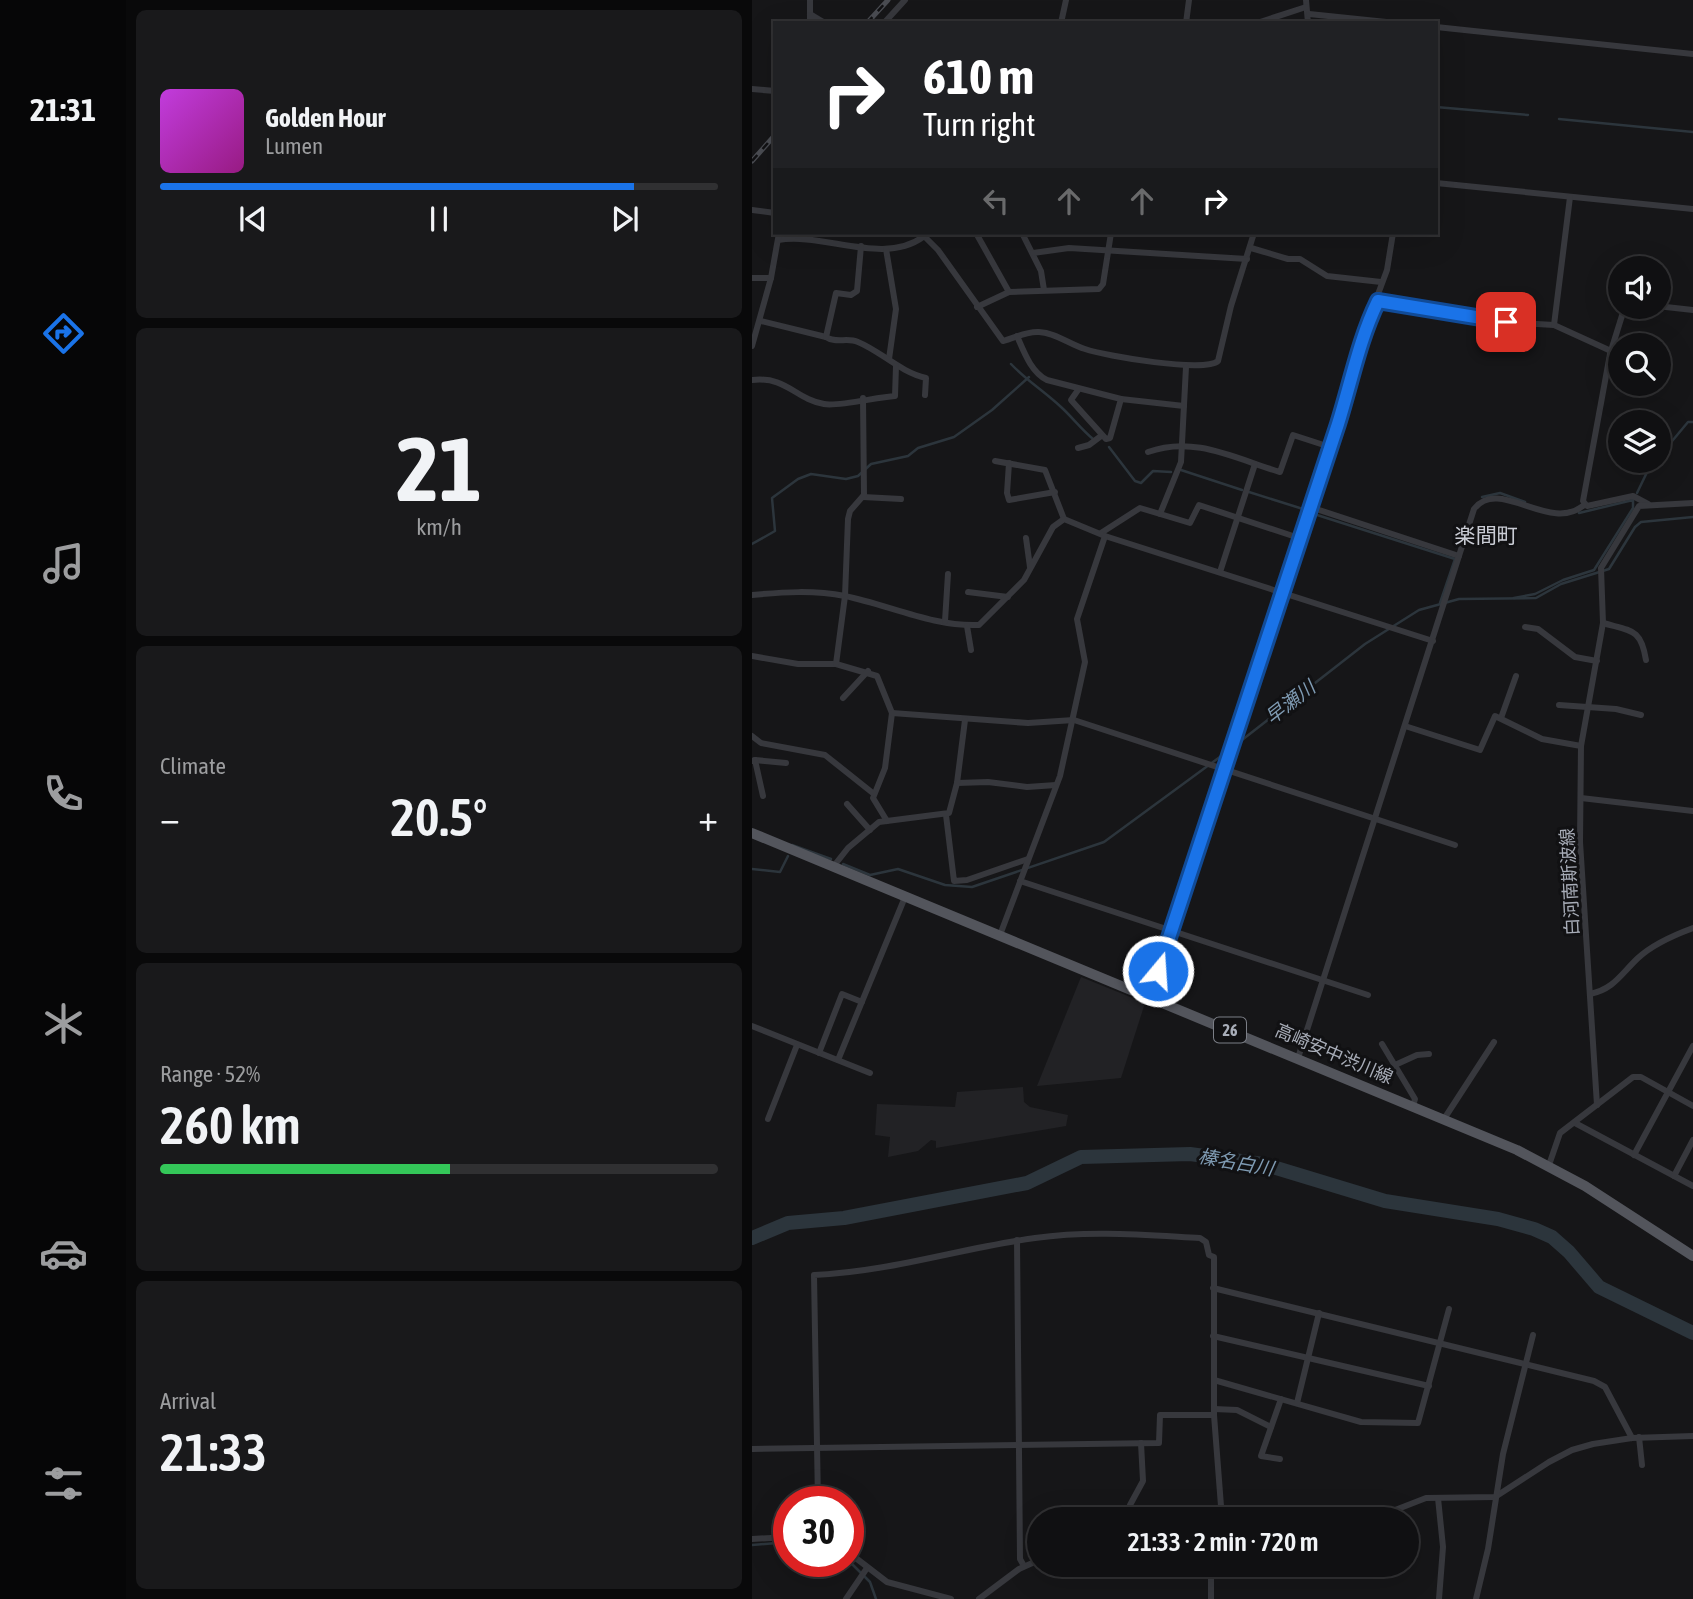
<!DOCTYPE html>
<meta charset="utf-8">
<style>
:root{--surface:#101012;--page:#19191b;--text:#f1f3f6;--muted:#9c9d9f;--line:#303032;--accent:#1a73e8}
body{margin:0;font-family:"Asap Condensed","Noto Sans JP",sans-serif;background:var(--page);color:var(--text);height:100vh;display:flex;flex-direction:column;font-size:26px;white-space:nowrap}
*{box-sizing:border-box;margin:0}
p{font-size:23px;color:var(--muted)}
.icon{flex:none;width:38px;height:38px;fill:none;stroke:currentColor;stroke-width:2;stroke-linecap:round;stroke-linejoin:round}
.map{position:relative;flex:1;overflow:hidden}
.drawer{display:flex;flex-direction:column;gap:10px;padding:10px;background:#09090a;width:626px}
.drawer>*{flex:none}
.hud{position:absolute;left:21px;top:21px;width:665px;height:214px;border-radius:0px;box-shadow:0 7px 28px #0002,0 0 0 2px var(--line);background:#202124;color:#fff;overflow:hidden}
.buttons{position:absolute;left:856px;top:256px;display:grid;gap:14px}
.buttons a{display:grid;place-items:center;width:63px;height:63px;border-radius:50%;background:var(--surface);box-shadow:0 7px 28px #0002,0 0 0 2px var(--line);font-size:35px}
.speed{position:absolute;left:21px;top:1486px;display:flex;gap:14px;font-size:35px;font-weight:700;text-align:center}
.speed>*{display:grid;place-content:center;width:91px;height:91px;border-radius:50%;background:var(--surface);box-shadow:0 7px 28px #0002,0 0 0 2px var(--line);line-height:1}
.speed .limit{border:10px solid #d22;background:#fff;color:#111}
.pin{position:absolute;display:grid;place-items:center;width:60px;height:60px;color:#fff;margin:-30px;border-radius:14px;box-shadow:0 4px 10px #0006}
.me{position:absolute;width:77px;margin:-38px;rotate:18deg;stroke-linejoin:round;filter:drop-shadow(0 0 5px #0008)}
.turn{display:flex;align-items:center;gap:24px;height:147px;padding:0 35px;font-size:32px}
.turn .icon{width:91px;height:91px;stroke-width:2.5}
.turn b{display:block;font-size:49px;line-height:60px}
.lanes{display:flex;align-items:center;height:66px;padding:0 35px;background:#0003;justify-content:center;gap:35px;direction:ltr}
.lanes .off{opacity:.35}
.big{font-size:52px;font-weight:600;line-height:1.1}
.drawer .tile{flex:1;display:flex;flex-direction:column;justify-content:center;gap:10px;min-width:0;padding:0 24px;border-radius:10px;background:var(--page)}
.drawer .dial{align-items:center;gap:0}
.dial b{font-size:91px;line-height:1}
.song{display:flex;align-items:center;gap:21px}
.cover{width:84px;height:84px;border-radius:10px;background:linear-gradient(135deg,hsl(290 70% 55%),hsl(310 70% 35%))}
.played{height:7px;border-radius:4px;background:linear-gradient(90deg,var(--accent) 85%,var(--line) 85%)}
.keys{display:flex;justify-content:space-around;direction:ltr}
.heat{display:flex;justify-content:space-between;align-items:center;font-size:38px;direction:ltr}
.charge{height:10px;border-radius:5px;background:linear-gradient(90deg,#34c759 52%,var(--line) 0)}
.trip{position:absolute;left:275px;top:1507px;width:392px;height:70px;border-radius:35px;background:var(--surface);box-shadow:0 7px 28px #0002,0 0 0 2px var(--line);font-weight:600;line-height:70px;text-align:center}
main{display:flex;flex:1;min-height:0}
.tab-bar{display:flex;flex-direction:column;width:126px;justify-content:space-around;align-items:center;background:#060607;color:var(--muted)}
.tab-bar .icon{width:49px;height:49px}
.tab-bar .selected{color:var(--accent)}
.tab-bar b{font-size:32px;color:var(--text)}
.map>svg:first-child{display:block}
.built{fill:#222225}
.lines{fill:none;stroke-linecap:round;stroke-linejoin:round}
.stream{stroke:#2c353c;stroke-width:2.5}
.river{stroke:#2c353c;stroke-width:14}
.minor{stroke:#37383d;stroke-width:6}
.primary{stroke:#53555c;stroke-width:10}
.rail-casing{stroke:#4a4c52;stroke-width:5}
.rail{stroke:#111113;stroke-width:2.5;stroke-dasharray:8;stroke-linecap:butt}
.route-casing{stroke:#114b97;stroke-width:18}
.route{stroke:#1a73e8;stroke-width:12}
.labels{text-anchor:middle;stroke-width:6;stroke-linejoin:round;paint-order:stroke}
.shield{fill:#111113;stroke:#7b7e86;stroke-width:2}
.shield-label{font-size:16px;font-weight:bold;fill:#a8adb8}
.street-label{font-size:18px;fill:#a8adb8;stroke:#111113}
.water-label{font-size:19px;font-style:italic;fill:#7f9bb3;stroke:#111113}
.quarter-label{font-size:21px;fill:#c9ccd4;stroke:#111113}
</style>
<main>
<nav class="tab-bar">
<b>21:31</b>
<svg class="icon selected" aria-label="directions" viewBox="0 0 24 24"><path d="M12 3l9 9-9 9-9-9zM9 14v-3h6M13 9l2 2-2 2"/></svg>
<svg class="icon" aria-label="music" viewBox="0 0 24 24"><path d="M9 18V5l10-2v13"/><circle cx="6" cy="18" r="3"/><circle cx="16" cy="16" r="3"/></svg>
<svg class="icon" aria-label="phone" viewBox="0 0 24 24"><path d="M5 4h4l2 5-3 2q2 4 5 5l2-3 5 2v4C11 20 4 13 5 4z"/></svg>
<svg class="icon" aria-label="climate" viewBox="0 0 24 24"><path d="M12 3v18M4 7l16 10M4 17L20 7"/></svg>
<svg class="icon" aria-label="car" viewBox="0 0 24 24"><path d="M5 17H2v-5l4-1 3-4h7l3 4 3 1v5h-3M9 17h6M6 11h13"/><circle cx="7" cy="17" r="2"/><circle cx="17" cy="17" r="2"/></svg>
<svg class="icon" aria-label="filters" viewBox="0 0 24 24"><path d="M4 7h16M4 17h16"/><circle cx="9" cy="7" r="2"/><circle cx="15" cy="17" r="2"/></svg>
</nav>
<section class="drawer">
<div class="tile">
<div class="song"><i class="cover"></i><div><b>Golden Hour</b><p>Lumen</p></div></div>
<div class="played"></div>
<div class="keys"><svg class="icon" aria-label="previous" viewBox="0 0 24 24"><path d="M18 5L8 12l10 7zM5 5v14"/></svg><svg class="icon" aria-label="pause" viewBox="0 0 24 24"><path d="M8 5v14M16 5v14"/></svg><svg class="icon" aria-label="next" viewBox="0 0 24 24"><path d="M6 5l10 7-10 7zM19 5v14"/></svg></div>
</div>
<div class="tile dial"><b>21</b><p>km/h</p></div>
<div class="tile"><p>Climate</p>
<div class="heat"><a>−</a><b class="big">20.5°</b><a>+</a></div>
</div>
<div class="tile"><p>Range · 52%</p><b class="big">260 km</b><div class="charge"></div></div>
<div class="tile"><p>Arrival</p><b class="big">21:33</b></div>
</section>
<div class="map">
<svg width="941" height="1599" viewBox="0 0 941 1599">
<rect width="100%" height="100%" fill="#161618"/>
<!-- built -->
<g class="built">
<polygon points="329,977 393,1003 369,1078 285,1086"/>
<polygon points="271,1087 272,1102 278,1107 316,1115 314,1126 184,1148 184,1141 179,1140 166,1151 136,1157 138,1137 123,1135 125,1104 203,1107 205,1092"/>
</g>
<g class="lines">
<!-- stream -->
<g class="stream">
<polyline points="684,107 776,115"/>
<polyline points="807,119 941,132"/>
<path d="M 259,364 C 274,380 293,392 309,407 C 320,417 329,429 341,439"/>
<polyline points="357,447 383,481 389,483 401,471 419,472"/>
<polyline points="906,458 936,422 941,422"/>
<polyline points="429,470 490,490"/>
<polyline points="497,492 551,509"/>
<polyline points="885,493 897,468 904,460"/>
<polyline points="730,497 748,493 773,502"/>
<polyline points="562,514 703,559 688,603"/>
<polyline points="0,544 23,531 20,498 46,479 59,474 94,479 106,476 119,464 156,456 166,448 202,437 240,410 277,377"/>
<polyline points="762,598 783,594 811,580 842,570 881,508 881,500 827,513"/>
<polyline points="481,747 613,644 667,610 707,599 784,598 809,584 857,569 883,527 889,522 941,517"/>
<polyline points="40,845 79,859"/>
<polyline points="91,864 118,875 146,869 193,885 220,887 352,842 476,751"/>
<polyline points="0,869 28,872 36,856"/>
<polyline points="0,1545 37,1542"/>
<polyline points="96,1560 118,1582 124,1599"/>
</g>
<!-- river -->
<polyline class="river" points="0,1238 36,1223 92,1218 275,1183 329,1157 438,1154 511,1164 633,1201 746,1219 782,1229 800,1237 817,1252 847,1287 941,1333"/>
<!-- minor -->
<g class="minor">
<polyline points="554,0 556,23"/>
<polyline points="58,14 73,23"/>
<polyline points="557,14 644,23"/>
<polyline points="58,23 58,0"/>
<polyline points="132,23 153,0"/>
<polyline points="309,23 314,0"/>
<polyline points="434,23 437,0"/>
<polyline points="505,23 554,7"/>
<polyline points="684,27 941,54"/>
<polyline points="0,89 23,91"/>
<polyline points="684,183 941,209"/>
<polyline points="0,210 23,213"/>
<path d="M 169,233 L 186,250 L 251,341 C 263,338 274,331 287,332 C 304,333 317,344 333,349 C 353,356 453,373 466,361 L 479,306 L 502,233"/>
<polyline points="224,233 257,292"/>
<polyline points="270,233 289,271 292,290"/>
<path d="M 26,240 C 71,232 131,266 171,237"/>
<polyline points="499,248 536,259 548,259 575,276 629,282"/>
<polyline points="134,249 144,309 137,359"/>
<polyline points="281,253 317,248 495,259"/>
<polyline points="0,278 19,278"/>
<polyline points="626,301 737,321 802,325 859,351"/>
<polyline points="873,306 858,354 831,501 835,506 881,496 896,504"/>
<polyline points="905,306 941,310"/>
<polyline points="225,307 257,292 347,289 351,284 359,233"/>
<path d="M 9,321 L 74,337 C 84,344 95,337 106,342 C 130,352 148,372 174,378 L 173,395"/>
<polyline points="802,325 818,197"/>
<path d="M 265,336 C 272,352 279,372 295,380 L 369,399 L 432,406"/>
<polyline points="74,337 84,293 99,295 105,291 109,246"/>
<polyline points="0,346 19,278 27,233"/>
<path d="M 0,380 C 35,376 43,399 72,404 C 86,407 125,397 143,396 L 144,366"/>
<polyline points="326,390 319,400 354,439 358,438 369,399"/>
<polyline points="326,448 337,445 349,436"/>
<path d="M 396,452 C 442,435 484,459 528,472 L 541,435 L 578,447"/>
<polyline points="243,461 293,470 312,519"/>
<polyline points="257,463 255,493 257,500 303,492"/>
<polyline points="111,497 149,499"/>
<polyline points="558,507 707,556"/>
<polyline points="408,514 429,462 434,367"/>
<polyline points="349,533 388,508 438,523 447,505 547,538"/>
<polyline points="274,538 278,567"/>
<polyline points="468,572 503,464"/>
<polyline points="216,592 256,597"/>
<path d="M 0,595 C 31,592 62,590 93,596 C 137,605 181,627 227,625 L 272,580 L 301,527 L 312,519 L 353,536 L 681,641"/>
<polyline points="193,621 196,574"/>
<path d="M 851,623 C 879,631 889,628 894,660"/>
<polyline points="215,626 219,650"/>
<polyline points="773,627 786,629 823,657 845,661"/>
<polyline points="0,656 46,664 84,664 125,676 140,713 133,768 121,798 135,821"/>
<polyline points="84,664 93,596 96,519 98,511 112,495 111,398"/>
<polyline points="91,698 116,671"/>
<polyline points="807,705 864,709 889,715"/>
<polyline points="140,713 276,723 322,720 703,845"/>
<polyline points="749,718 764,676"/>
<polyline points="653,726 728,750 743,716 790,739 829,746"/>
<polyline points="0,736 9,743 73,755 122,794"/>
<polyline points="3,760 34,763"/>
<polyline points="0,761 3,760 11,796"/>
<polyline points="205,783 236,782 275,787 304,785"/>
<polyline points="829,798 941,811"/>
<polyline points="95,804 118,830"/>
<polyline points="194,815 202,881 215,880 276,859"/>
<polyline points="81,867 96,848 127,822 197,813 205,783 213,720"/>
<polyline points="268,881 616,995"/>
<polyline points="248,935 308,776 333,662 325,619 353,536"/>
<path d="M 838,994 C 862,989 869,974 886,958 C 901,944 922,935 941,928"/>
<polyline points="397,997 586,424 604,368 609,340 635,270 641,233"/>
<polyline points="0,1026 118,1073"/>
<polyline points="630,1044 663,1099 661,1106"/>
<polyline points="67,1053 90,994 110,1002"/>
<path d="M 546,1058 L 722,509 C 747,476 798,534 832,505"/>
<polyline points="86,1060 153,897"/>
<polyline points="643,1065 665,1055 677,1054"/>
<polyline points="845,1105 828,842 829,746 851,623 849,568 887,506 941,503"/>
<polyline points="16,1119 45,1045"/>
<polyline points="692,1119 742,1042"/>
<polyline points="823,1123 941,1186"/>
<polyline points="882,1155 941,1046"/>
<polyline points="797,1165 808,1133 881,1077 889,1077 941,1106"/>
<polyline points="922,1176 941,1140"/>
<polyline points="265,1240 268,1559 272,1566"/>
<polyline points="461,1288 842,1381 853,1387 880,1438"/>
<polyline points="461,1336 677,1386"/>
<polyline points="462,1380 609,1422 666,1423 697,1309"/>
<polyline points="545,1403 567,1313"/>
<polyline points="462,1409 485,1410 519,1427"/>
<polyline points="887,1437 890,1465"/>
<polyline points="0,1449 407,1443 408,1415 462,1415"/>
<polyline points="528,1459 509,1456 529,1399"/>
<polyline points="686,1498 691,1547 687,1599"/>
<path d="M 66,1502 L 62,1275 C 137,1272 209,1248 283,1238 C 338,1230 393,1235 448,1238 L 454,1242 L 457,1255 L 462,1257 L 462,1415 L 470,1519"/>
<polyline points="378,1519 378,1505 391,1481 389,1443"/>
<polyline points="620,1519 674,1498 743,1497 797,1462 820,1450 841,1444 880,1438 941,1436"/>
<polyline points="0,1539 37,1537"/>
<polyline points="96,1552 135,1582 199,1599"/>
<path d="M 324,1564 C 360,1572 389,1578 424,1564"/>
<polyline points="94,1599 115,1568"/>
<polyline points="227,1599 267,1569 287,1560"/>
<polyline points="459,1599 459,1564"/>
<polyline points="724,1599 736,1549 751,1454 781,1335"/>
</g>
<!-- primary -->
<polyline class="primary" points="0,833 765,1150 833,1186 941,1256"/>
<!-- rail casing -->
<g class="rail-casing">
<g id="rail">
<polyline points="115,23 136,0"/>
<polyline points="0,161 23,135"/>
</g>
</g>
<!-- rail -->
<use href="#rail" class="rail"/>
</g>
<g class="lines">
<!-- route casing -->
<g class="route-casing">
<path id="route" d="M 406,971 L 586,424 C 599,383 607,340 626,301 L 754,322"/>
</g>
<!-- route -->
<use href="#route" class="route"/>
</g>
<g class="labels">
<!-- shield labels -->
<rect class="shield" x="462" y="1017.5" width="32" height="25" rx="5"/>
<g class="shield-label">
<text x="478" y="1036">26</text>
</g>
<!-- street labels -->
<g class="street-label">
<text transform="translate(818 882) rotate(-93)" y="6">白河南斯波線</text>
<text transform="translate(582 1054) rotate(23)" y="6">高崎安中渋川線</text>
</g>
<!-- water labels -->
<g class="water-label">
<text transform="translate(538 702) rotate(-38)" y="7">早瀬川</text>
<text transform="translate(484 1162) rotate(10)" y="7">榛名白川</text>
</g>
<!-- quarter labels -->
<g class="quarter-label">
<text x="734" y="543">楽間町</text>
</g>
</g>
</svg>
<div class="buttons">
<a><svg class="icon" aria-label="sound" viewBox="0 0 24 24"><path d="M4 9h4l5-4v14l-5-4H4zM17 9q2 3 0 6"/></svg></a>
<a><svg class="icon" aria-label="search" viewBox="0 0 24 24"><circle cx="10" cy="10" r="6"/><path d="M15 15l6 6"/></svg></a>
<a><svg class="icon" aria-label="layers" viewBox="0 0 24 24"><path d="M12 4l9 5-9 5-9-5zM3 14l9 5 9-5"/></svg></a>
</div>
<div class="speed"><div class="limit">30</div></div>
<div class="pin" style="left:754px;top:322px;background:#d93025"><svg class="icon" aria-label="arrive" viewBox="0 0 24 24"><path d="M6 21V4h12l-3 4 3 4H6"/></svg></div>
<svg class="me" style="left:406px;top:971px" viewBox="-20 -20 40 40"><circle r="17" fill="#1a73e8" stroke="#fff" stroke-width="3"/><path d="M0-11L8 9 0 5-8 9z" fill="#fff"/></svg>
<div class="trip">21:33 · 2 min · 720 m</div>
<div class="hud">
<div class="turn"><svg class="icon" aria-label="right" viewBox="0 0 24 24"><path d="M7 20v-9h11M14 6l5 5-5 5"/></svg><div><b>610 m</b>Turn right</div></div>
<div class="lanes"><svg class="icon off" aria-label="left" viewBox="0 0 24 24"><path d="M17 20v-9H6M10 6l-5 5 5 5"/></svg><svg class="icon off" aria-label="ahead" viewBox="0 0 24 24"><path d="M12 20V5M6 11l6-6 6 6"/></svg><svg class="icon off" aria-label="ahead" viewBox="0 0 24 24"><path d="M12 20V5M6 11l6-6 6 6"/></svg><svg class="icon" aria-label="right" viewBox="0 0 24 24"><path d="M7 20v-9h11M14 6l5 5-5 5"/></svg></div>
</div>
</div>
</main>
